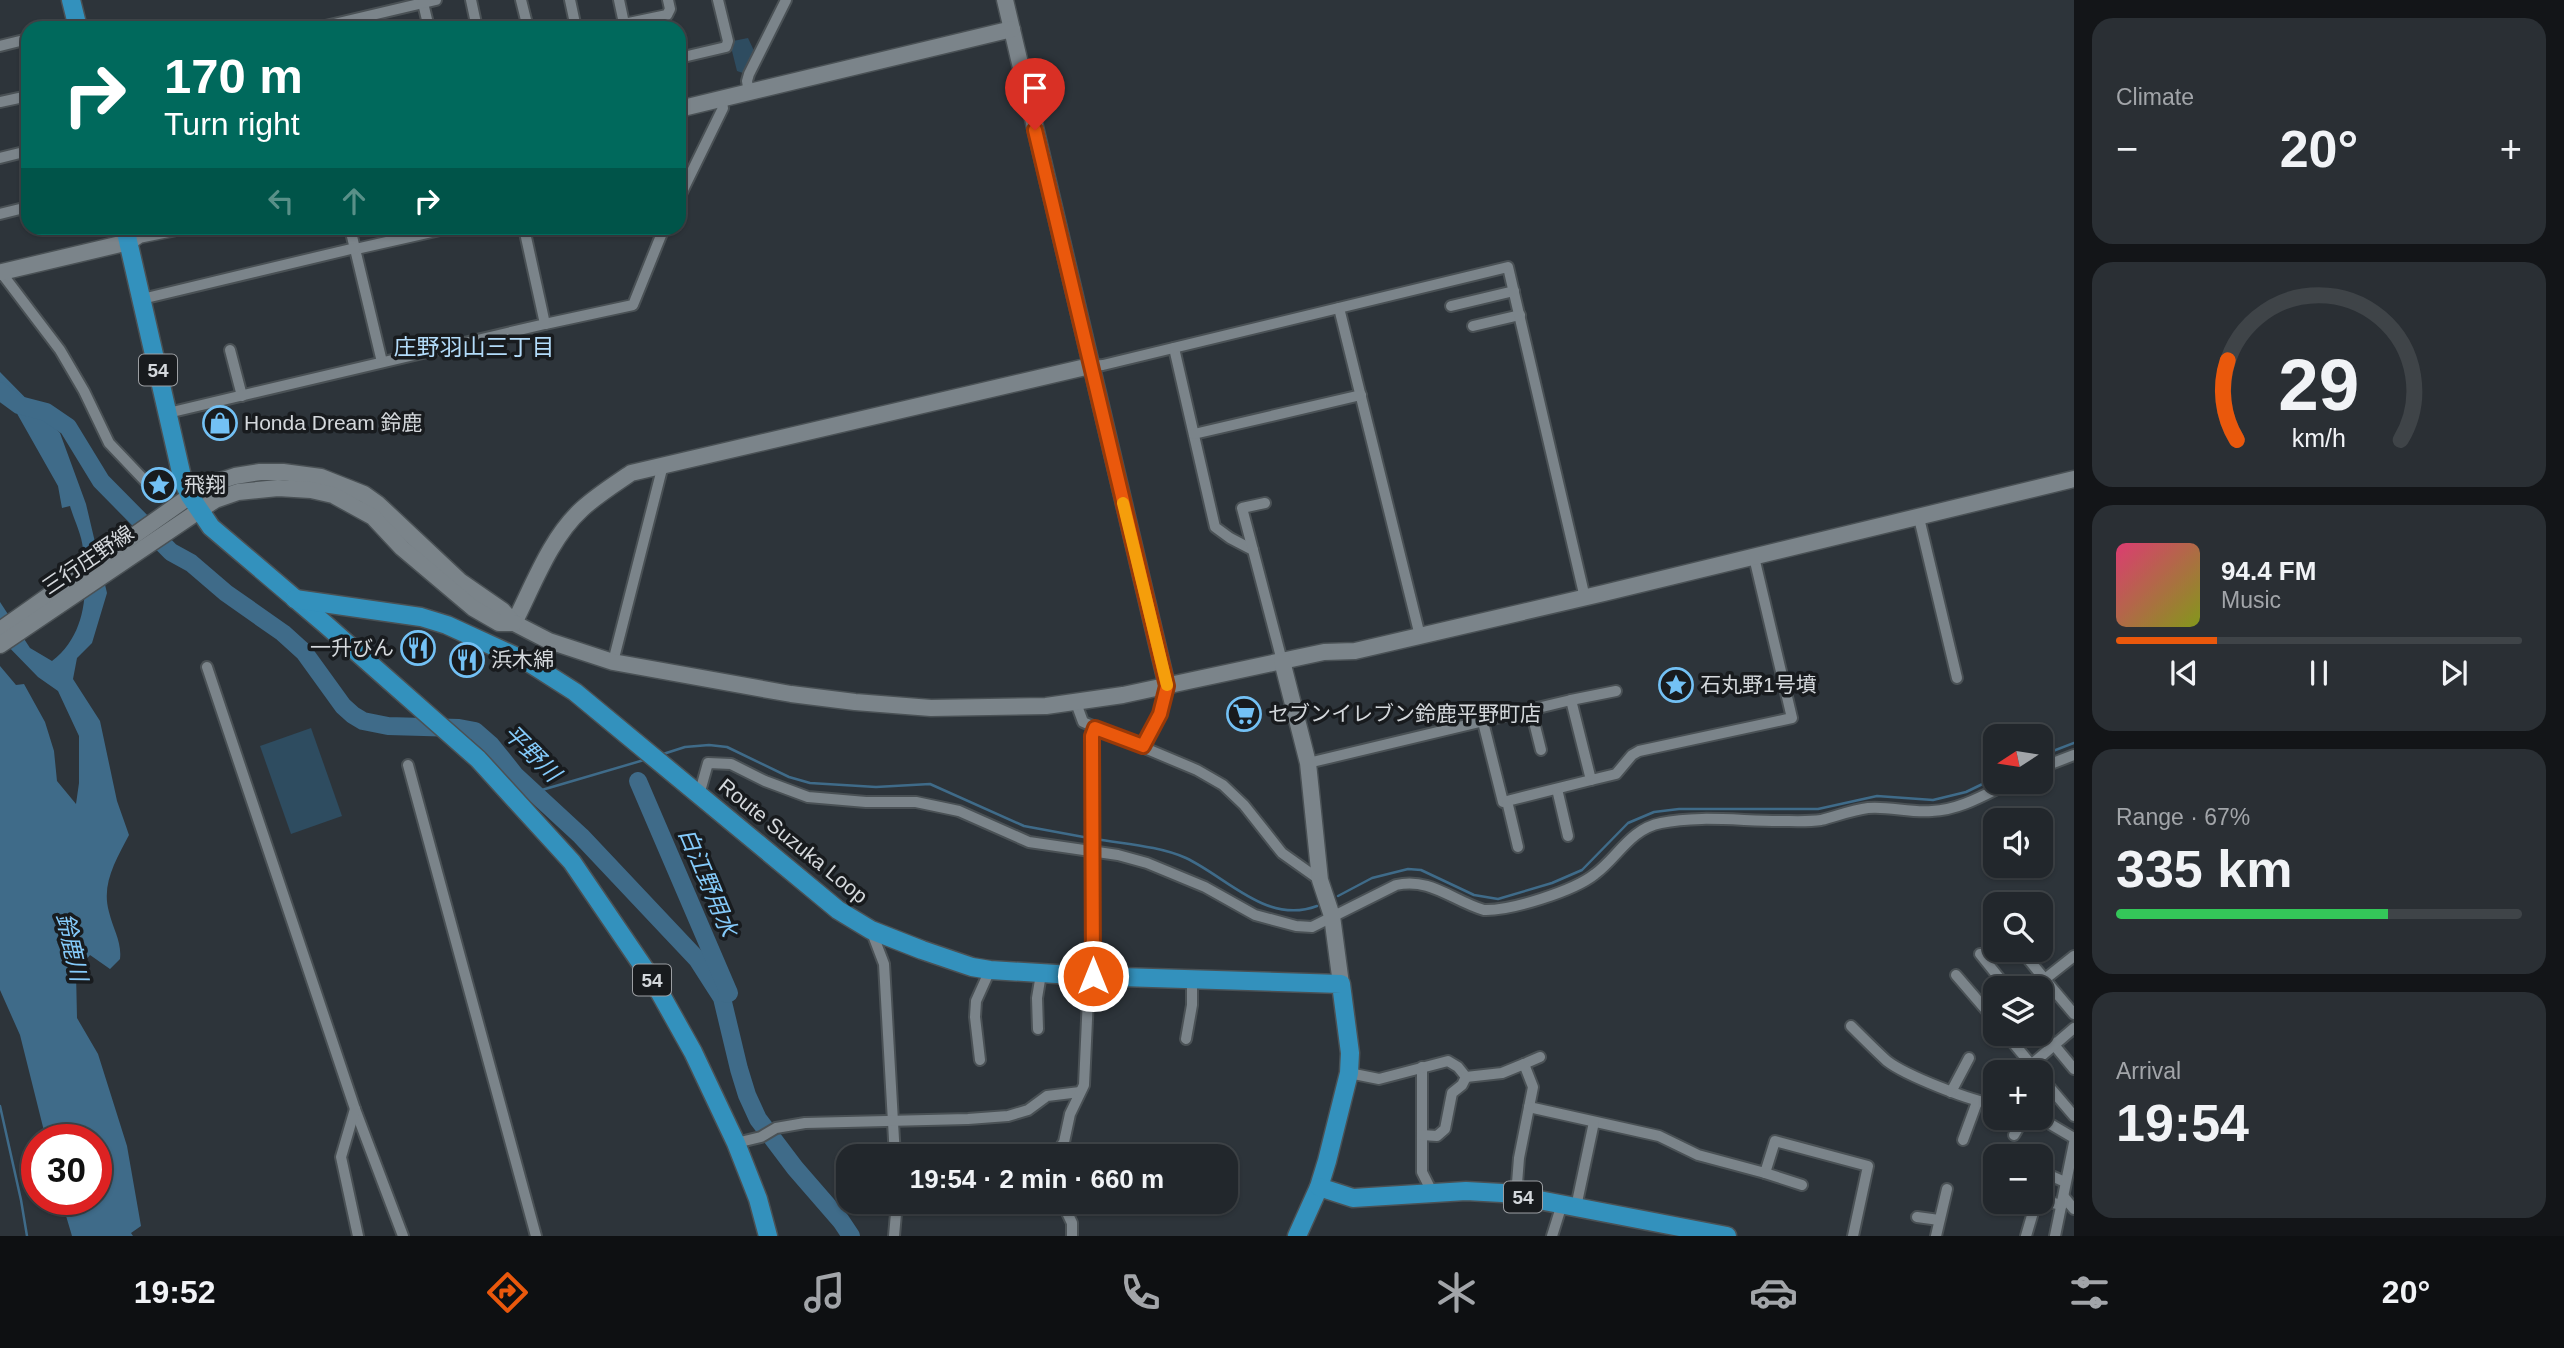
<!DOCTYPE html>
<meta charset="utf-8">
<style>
:root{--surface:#22272c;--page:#2a2f34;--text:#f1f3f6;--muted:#a2a5a9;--line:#3f4448;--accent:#ea580c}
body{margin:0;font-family:Arial,"Noto Sans JP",sans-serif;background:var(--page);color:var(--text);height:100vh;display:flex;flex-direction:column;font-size:26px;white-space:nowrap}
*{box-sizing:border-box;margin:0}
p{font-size:23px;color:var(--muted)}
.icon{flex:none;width:38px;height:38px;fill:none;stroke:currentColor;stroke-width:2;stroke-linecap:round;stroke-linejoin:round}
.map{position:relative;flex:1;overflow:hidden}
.panel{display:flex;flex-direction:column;gap:18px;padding:18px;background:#131518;width:490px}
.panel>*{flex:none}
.top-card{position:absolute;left:21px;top:21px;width:665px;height:214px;border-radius:21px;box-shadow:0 2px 5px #0004,0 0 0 2px var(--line);background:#00695c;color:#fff;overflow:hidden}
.needle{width:46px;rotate:258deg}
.controls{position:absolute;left:1983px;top:724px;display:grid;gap:14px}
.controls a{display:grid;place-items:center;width:70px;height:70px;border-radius:14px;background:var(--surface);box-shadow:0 2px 5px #0004,0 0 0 2px var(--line);font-size:35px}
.speed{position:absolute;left:21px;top:1124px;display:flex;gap:14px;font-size:35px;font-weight:700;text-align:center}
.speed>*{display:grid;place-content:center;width:91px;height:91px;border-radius:50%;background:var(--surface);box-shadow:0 2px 5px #0004,0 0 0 2px var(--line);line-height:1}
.speed .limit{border:10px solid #d22;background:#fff;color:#111}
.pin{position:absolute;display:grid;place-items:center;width:60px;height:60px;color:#fff;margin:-72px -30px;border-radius:50% 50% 50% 0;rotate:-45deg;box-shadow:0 0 7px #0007}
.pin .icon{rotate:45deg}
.me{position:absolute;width:77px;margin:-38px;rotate:0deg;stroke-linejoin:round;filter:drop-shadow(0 0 5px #0008)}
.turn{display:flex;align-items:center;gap:24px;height:147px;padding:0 28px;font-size:32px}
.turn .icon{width:91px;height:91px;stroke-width:2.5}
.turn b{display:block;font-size:49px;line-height:60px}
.lanes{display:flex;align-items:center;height:66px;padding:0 28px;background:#0003;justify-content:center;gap:35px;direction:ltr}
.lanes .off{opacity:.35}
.big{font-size:52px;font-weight:700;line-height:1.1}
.panel .tile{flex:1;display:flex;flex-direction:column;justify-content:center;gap:10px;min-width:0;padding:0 24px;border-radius:21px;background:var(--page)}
.panel .dial{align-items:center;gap:0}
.dial svg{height:182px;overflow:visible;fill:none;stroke:var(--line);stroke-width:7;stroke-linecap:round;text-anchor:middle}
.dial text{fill:var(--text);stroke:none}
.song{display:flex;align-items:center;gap:21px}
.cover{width:84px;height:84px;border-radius:10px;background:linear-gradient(135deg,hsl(340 70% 55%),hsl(70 70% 35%))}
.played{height:7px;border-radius:4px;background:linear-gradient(90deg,var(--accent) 25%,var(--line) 25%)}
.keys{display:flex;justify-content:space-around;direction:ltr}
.heat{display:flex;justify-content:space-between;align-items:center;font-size:38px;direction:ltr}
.charge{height:10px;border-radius:5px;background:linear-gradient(90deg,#34c759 67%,var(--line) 0)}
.trip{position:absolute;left:836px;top:1144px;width:402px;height:70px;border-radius:21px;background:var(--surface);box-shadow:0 2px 5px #0004,0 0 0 2px var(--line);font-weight:700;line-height:70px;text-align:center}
.tabs{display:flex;height:112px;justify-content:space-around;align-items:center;background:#0e1012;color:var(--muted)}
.tabs .icon{width:49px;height:49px}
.tabs .selected{color:var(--accent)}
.tabs b{font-size:32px;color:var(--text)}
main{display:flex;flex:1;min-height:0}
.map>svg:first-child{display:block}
.green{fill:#2e4c60}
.water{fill:#3f6b89}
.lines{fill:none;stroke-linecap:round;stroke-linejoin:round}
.stream{stroke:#3f6b89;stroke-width:2.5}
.river{stroke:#3f6b89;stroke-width:18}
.street-casing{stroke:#4a5155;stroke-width:14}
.secondary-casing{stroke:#4a5155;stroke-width:19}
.primary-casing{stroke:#4a5155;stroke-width:21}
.street{stroke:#7b848a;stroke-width:10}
.secondary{stroke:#7b848a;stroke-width:16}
.primary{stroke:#3391bd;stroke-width:18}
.route-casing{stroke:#983908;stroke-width:18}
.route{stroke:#ea580c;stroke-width:12}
.slow{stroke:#f59e0b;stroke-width:12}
.labels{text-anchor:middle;stroke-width:7;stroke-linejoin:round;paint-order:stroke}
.shield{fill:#181b1e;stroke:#9c9fa3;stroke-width:2}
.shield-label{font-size:19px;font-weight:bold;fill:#d4d8dc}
.poi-label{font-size:21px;fill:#d4d8dc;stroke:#181b1e;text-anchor:start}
.street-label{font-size:21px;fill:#d4d8dc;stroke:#181b1e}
.neighbourhood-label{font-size:23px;fill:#b3dcfa;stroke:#181b1e}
.water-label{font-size:23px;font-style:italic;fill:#85cbfb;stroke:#181b1e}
</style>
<main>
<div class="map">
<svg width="2074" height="1236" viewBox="0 0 2074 1236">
<rect width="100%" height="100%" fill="#2d343a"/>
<!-- green -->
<g class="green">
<polygon points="748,38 756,55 746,74 737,71 731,47 734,46 733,41"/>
<polygon points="311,728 342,816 291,834 260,746"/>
</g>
<!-- water -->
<path class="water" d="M 0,372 L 60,433 L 86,504 L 107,593 L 92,643 L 77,658 L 73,679 L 100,721 L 117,801 L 129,835 C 116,860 101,884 109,912 C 113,929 122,942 120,959 L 110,969 L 90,955 L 76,972 L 77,1018 L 98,1054 L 127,1146 L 141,1226 L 131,1233 L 133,1236 L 72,1236 L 61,1199 L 96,1199 L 96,1139 L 46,1139 L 20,1035 L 0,990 L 0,666 L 16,685 L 24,684 L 45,722 L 54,751 L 57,781 L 76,804 L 79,783 L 79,736 L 58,691 L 38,677 L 0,638 L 0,602 L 30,648 L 52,661 C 87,634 88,590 83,549 C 82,535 74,520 70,506 L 62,508 L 58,486 L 15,410 L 0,396 Z"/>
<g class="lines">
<!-- stream -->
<g class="stream">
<polyline points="660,755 685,747 709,745 727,747 789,777 810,783 876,787 930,784 1024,826 1089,838"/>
<polyline points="2040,756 2074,743"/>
<polyline points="535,792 644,760"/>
<path d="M 1096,839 C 1125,844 1159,846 1186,858 C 1228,878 1267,925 1317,906"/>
<polyline points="1338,896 1372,878 1408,869 1421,870 1474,895 1498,899 1552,883 1582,870 1628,823 1654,812 1679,809 1818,809 1877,796 1933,800 1966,792 1995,778"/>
<polyline points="0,1106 21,1200 27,1236"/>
</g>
<!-- river -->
<g class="river">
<polyline points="0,391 19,405 46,412 68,427 101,481 171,552 191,563 226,593 283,633 304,652 343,706 353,715 363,721 388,726 459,728 475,731 491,745 515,775 581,836 697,959 722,998 739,1069 747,1095 758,1119 795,1168 841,1221 851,1236"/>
<polyline points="638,781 729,993 727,994"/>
</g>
<!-- street casing -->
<g class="street-casing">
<g id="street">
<polyline points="471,0 477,28"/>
<polyline points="521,0 528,28"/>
<polyline points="570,0 576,28"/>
<polyline points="619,0 625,28"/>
<polyline points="423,3 429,28"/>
<polyline points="624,24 667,15 670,9 668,0"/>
<polyline points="317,28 436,0"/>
<polyline points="0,46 28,39"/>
<polyline points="679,58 726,47 728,41 718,0"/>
<polyline points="749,93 747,81 749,74 786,0"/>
<polyline points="0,102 28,96"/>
<polyline points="0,158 28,151"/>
<polyline points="679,198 723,108 721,99"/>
<polyline points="0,214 28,207"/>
<polyline points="350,228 382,362"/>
<polyline points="356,249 449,228"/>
<polyline points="0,271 60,350 84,391 109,443 148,484"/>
<polyline points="142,299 355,248"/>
<polyline points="1451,306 1514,291"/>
<polyline points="1339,308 1420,636"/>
<polyline points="545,324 633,305 664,228"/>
<polyline points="1473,326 1520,315"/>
<polyline points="1174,348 1215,527 1230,538 1253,550 1282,661"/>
<polyline points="230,350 242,396"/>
<polyline points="1090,366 1103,365 1508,267 1585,598"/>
<polyline points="168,413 545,324 524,228"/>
<polyline points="1194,434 1361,395"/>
<polyline points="1919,518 1957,678"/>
<polyline points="1253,550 1242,508 1265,503"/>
<polyline points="613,662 663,465"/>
<polyline points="207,667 355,1109 403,1236"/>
<polyline points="1571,700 1616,691"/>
<polyline points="1076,703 1083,722 1197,770 1223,785 1244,805 1282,853 1320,880"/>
<polyline points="1531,710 1541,750"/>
<polyline points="1483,722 1503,802 1591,780"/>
<polyline points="1143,746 1160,714 1167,686"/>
<polyline points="1308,763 1571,700 1591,780 1616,774 1632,755 1639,751 1792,718 1754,557"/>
<polyline points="408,765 536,1236"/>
<polyline points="2040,768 2074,755"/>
<polyline points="1557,789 1568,836"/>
<path d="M 699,795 L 708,763 L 731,764 L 765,781 L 808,797 L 866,802 L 916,802 L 959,811 L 1029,842 L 1118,855 L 1147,863 L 1205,887 L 1255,915 L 1296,926 L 1312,927 L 1396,885 C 1430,877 1453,901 1484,910 C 1510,911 1574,891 1595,874 C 1618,857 1630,829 1661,823 C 1698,815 1741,821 1779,821 C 1792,821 1808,822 1821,820 C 1837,816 1852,810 1868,808 C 1889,806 1910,813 1932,811 C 1960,810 1986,794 2011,782"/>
<polyline points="1507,801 1518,847"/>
<polyline points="871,930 884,964 895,1157"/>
<polyline points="2021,950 2042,976"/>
<polyline points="1980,954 2008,989"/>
<polyline points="1956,975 1993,1018"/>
<polyline points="1093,976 1092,736 1095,728"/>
<polyline points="2045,979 2074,956"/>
<polyline points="2027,989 2042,976 2074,1014"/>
<path d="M 1851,1026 C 1863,1038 1875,1050 1887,1061 C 1905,1075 1972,1102 1995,1104"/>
<polyline points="2040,1028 2074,1069"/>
<polyline points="1038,1029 1037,998 1041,974"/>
<polyline points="2006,1034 2034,1068"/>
<polyline points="1186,1039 1192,1005 1192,979"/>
<polyline points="980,1060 975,1017 976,1001 990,970"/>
<polyline points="1524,1064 1540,1057"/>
<polyline points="2031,1065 2074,1028"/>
<polyline points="1422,1067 1422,1172 1433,1194"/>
<polyline points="1349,1073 1379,1079 1448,1061 1458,1067 1466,1077 1502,1073 1524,1064 1533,1087 1519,1158 1516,1196"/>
<polyline points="2040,1076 2074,1116"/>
<polyline points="1951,1092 1969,1058"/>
<polyline points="1529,1107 1659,1136 1698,1155 1765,1173 1775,1141 1868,1166 1853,1236"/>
<polyline points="355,1109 341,1157 358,1236"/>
<polyline points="2040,1118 2074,1138"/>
<polyline points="1422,1135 1437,1136 1445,1129 1452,1093 1462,1085 1466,1077"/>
<polyline points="2014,1135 2024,1118"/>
<polyline points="1963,1140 1977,1102"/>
<polyline points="736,1143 761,1137 776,1128 805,1123 968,1119 1008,1116 1028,1110 1047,1096 1080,1092"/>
<polyline points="1054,1157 1064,1142 1070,1114 1084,1085 1089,976"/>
<polyline points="2040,1171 2065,1182"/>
<polyline points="1765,1173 1802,1185"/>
<polyline points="2064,1197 2074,1209"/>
<polyline points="2040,1200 2062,1205"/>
<polyline points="1062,1202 1072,1223 1072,1236"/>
<polyline points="1576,1207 1594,1122"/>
<polyline points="1917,1217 1939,1220"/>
<polyline points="894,1236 897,1202"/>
<polyline points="1552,1236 1562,1204"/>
<polyline points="1936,1236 1947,1189"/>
<polyline points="2026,1236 2036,1202"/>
<polyline points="2055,1236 2074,1143"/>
</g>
</g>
<!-- secondary casing -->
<g class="secondary-casing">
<g id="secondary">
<polyline points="1005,0 1167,686"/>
<polyline points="679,109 1012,29"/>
<polyline points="2,272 129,242 139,235 174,228"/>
<path d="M 514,623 C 533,586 550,538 582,509 C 596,496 615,484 631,473 L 1090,366"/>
<polyline points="0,630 190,496 214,483 235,476 260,472 283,472 321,477 364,494 378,504 460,581 502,610 514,623 549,641 613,662 791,694 855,702 931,708 1046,706 1123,695 1324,652 1355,651 1604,593 2074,479"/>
<polyline points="0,645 215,500 238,492 278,488 311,490 333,495 373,517 402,548 473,608 499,623 514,623"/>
<polyline points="1282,661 1308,763 1320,880 1332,916 1341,984"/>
</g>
</g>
<!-- primary casing -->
<g class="primary-casing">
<g id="primary">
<polyline points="71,0 78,28"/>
<polyline points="125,228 183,481 190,496 211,527 325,624 478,759 572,862 655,984 693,1052 736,1143 758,1199 768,1236"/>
<polyline points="295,599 421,617 447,625 528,662 575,692 838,910 871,930 922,950 972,967 990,970 1089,976 1341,984 1350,1053 1349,1073 1327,1161 1319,1187 1297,1236"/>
<polyline points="1319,1187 1353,1198 1466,1191 1502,1193 1727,1236"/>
</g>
</g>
<!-- street -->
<use href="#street" class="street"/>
<!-- secondary -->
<use href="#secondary" class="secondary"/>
<!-- primary -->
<use href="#primary" class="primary"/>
</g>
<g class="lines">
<!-- route casing -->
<g class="route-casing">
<polyline id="route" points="1035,130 1167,686 1160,714 1143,746 1095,728 1092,736 1093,976"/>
</g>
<!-- route -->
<use href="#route" class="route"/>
<!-- slow -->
<polyline class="slow" points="1123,503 1167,685"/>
</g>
<!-- icons -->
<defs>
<g id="shop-ring" transform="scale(1.75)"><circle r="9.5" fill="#181b1e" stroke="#73c1f5" stroke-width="1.5"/><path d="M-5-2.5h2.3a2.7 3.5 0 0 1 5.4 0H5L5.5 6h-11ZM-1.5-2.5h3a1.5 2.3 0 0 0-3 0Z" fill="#73c1f5"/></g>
<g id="sight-ring" transform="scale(1.75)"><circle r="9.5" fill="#181b1e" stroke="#73c1f5" stroke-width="1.5"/><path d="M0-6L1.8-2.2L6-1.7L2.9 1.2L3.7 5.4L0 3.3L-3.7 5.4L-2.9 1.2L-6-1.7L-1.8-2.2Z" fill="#73c1f5"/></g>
<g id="restaurant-ring" transform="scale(1.75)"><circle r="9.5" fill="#181b1e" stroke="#73c1f5" stroke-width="1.5"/><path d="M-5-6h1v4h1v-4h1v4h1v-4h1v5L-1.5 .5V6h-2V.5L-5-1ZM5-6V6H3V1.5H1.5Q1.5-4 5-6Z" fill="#73c1f5"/></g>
<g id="supermarket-ring" transform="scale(1.75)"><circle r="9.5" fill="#181b1e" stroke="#73c1f5" stroke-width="1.5"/><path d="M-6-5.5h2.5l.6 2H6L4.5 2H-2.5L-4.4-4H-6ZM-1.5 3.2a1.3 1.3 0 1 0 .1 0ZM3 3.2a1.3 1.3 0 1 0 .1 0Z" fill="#73c1f5"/></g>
</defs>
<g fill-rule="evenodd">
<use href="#shop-ring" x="220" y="423"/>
<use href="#sight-ring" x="159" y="485"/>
<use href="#restaurant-ring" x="418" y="648"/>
<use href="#restaurant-ring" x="467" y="660"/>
<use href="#sight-ring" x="1676" y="685"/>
<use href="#supermarket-ring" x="1244" y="714"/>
</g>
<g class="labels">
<!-- shield labels -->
<g class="shield">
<rect x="139" y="354.5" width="38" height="31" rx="5"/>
<rect x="633" y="964.5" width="38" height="31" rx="5"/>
<rect x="1504" y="1181.5" width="38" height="31" rx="5"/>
</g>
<g class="shield-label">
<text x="158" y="377">54</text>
<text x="652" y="987">54</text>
<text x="1523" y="1204">54</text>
</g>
<!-- poi labels -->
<g class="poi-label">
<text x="244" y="430">Honda Dream 鈴鹿</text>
<text x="184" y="492">飛翔</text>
<text x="394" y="655" text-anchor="end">一升びん</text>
<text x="491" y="667">浜木綿</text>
<text x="1700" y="692">石丸野1号墳</text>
<text x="1268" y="721">セブンイレブン鈴鹿平野町店</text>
</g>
<!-- street labels -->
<g class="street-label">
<text transform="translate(88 560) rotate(-34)" y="7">三行庄野線</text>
<text transform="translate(793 841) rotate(39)" y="7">Route Suzuka Loop</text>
</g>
<!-- neighbourhood labels -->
<g class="neighbourhood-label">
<text x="474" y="355">庄野羽山三丁目</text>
</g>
<!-- water labels -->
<g class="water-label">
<text transform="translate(532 753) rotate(45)" y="8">平野川</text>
<text transform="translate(708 882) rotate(67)" y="8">白江野用水</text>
<text transform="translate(72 947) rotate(77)" y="8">鈴鹿川</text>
</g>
</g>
</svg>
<div class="controls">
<a><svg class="needle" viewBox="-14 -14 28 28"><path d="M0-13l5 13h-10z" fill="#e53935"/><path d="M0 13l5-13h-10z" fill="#a2a5a9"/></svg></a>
<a><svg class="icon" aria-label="sound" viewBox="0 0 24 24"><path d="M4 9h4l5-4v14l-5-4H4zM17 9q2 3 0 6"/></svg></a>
<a><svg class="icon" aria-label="search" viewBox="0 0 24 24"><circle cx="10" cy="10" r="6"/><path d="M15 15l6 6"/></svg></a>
<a><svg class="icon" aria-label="layers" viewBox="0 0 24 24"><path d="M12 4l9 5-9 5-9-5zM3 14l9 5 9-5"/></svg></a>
<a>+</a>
<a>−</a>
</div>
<div class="speed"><div class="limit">30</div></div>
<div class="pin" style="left:1035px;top:130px;background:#d93025"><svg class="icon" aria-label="arrive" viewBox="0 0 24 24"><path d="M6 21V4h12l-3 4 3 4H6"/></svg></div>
<svg class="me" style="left:1093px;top:976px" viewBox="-20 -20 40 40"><circle r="17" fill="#ea580c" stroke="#fff" stroke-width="3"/><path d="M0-11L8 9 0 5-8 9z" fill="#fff"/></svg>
<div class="trip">19:54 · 2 min · 660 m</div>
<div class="top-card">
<div class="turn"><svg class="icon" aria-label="right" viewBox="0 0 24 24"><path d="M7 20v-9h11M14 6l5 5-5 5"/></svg><div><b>170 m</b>Turn right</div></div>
<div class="lanes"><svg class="icon off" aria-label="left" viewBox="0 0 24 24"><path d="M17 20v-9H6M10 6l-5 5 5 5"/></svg><svg class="icon off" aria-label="ahead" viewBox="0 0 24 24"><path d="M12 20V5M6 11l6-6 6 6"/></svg><svg class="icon" aria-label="right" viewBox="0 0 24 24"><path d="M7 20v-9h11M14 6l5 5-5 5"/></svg></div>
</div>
</div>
<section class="panel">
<div class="tile"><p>Climate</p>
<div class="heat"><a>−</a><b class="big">20°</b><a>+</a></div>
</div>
<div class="tile dial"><svg viewBox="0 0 100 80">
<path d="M14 69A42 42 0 1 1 86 69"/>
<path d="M14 69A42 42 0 0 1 10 34" stroke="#ea580c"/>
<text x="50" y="56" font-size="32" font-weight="700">29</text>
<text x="50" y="72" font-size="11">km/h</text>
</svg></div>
<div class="tile">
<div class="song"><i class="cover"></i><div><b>94.4 FM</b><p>Music</p></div></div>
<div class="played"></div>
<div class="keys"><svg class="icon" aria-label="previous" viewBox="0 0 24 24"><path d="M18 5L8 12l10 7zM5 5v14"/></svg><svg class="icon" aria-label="pause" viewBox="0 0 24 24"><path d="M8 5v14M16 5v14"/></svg><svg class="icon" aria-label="next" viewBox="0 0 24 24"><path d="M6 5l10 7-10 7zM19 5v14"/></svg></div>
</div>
<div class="tile"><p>Range · 67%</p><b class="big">335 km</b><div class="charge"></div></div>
<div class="tile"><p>Arrival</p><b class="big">19:54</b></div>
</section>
</main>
<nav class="tabs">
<b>19:52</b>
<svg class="icon selected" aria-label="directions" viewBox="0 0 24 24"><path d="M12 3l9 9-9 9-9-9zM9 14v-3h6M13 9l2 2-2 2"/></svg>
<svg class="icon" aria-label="music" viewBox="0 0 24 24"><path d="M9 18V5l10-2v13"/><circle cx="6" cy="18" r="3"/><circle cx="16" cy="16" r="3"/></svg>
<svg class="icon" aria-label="phone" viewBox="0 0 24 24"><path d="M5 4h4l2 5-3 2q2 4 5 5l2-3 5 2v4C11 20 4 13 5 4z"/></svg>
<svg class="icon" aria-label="climate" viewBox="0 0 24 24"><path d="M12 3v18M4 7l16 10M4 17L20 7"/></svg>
<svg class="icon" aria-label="car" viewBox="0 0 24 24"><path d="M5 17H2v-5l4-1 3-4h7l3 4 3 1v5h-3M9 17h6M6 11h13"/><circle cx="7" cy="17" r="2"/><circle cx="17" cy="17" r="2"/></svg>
<svg class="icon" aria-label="filters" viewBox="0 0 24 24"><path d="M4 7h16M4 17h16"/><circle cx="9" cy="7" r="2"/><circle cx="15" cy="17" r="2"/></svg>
<b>20°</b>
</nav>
